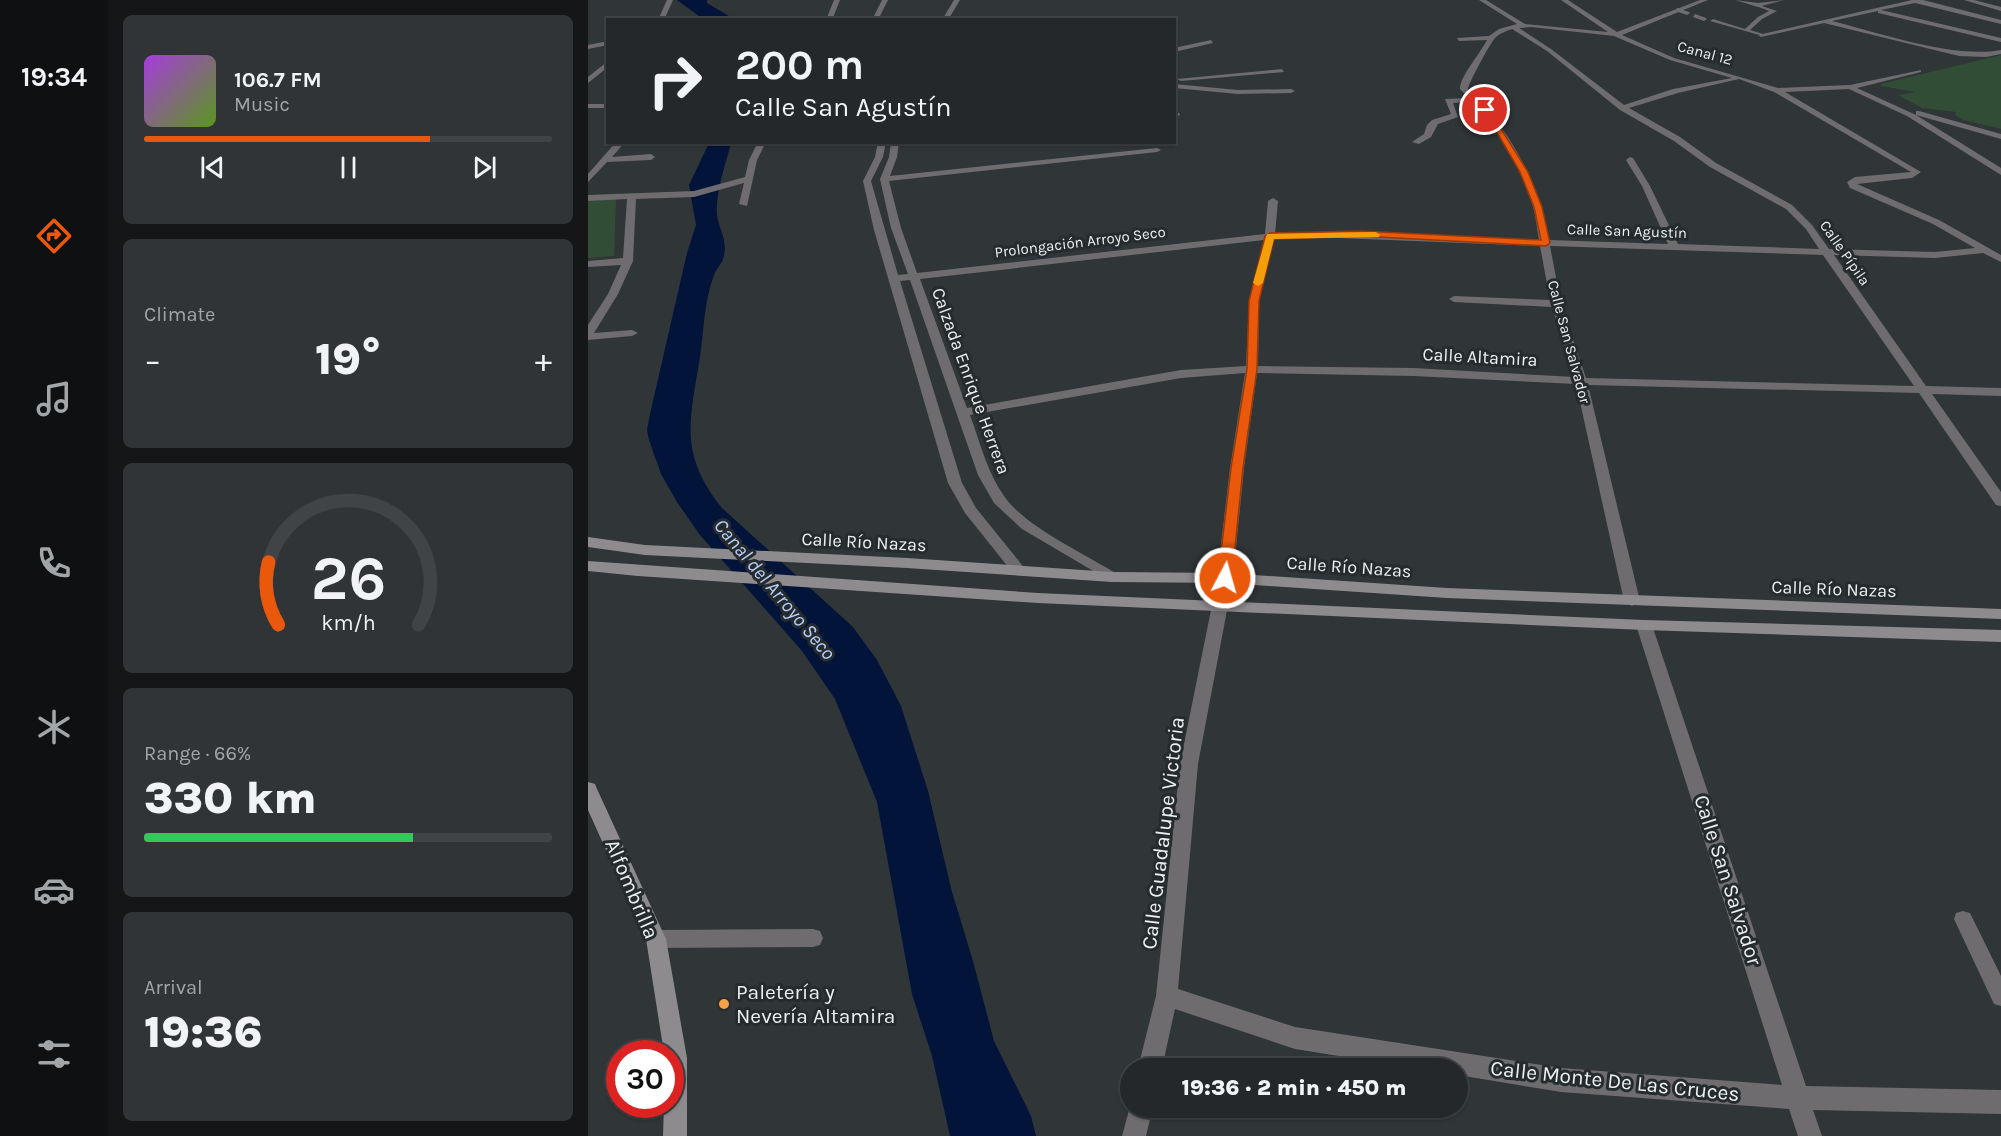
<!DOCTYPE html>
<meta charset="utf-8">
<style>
:root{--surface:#24282a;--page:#303436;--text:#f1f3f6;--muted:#a3a6a8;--line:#414447;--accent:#ea580c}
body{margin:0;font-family:Karla,sans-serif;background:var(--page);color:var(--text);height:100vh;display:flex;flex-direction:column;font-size:22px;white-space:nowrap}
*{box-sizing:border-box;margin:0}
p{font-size:20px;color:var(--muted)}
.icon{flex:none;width:33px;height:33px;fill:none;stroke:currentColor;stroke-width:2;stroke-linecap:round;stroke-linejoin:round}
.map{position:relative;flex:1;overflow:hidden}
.panel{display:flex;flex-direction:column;gap:15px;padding:15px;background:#141617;width:480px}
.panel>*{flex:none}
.banner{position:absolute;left:18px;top:18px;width:570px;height:126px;border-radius:0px;box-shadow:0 2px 4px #0004,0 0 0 2px var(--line);background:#24282a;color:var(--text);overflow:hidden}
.speed{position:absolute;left:18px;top:1040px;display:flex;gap:12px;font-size:30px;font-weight:700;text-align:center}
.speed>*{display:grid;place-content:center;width:78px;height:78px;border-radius:50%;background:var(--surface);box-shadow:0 2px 4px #0004,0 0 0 2px var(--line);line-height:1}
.speed .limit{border:9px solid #d22;background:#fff;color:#111}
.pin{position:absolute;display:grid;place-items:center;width:51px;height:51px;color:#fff;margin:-26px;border:3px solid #fff;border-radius:50%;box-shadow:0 2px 6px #0007}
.me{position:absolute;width:66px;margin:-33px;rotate:6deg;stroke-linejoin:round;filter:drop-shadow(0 0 4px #0008)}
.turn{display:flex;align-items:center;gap:21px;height:126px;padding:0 30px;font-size:27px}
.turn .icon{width:78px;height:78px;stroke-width:2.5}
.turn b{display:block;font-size:42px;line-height:51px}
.big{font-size:45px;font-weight:800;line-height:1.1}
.panel .tile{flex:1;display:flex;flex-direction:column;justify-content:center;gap:9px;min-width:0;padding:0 21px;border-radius:9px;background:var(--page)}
.panel .dial{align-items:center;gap:0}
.dial svg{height:156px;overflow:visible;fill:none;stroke:var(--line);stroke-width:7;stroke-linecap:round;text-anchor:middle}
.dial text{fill:var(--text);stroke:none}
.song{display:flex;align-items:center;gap:18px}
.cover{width:72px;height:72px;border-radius:9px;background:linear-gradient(135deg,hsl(280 70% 55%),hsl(90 70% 35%))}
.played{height:6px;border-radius:3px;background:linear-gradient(90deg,var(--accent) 70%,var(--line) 70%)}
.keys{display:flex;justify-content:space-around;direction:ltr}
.heat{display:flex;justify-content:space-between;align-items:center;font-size:33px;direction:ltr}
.charge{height:9px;border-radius:4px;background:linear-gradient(90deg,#34c759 66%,var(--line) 0)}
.trip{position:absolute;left:532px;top:1058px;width:348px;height:60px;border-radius:30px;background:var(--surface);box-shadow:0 2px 4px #0004,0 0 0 2px var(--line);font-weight:800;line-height:60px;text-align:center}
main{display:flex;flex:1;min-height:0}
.tabs{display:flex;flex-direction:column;width:108px;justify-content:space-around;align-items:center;background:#0e1011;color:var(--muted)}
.tabs .icon{width:42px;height:42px}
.tabs .active{color:var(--accent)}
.tabs b{font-size:27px;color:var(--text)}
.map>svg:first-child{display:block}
.green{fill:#324d35}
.water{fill:#03143a}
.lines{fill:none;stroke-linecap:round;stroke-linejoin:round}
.lane{fill:#6e6c6e;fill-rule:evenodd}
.street{fill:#6e6c6e;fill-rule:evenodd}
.secondary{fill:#8e8b8f;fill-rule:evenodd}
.route{fill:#ea580c;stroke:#983908;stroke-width:1.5}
.slow{fill:#f59e0b}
.poi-dot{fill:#f6a247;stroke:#262b2e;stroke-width:2}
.labels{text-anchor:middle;stroke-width:6;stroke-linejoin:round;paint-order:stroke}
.far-street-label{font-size:15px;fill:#edf0f2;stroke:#262b2e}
.street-label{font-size:18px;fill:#edf0f2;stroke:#262b2e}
.water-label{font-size:20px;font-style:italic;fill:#b7cffa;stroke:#262b2e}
.near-street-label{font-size:21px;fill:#edf0f2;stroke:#262b2e}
.near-poi-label{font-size:21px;fill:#edf0f2;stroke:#262b2e;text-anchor:start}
</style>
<main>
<nav class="tabs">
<b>19:34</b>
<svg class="icon active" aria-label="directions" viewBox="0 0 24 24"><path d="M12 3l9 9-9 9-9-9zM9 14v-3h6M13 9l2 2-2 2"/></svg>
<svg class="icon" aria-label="music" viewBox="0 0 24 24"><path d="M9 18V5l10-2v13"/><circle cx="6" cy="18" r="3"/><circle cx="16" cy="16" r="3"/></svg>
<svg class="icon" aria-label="phone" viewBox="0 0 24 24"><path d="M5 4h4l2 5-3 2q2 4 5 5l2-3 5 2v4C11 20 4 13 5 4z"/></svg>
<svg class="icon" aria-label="climate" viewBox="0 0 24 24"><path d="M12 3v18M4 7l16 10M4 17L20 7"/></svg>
<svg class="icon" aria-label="car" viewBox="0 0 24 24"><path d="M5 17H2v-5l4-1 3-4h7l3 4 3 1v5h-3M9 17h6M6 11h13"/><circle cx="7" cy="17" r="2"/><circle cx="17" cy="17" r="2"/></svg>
<svg class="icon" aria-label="filters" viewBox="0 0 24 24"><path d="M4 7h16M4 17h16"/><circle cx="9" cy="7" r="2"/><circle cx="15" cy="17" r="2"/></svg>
</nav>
<section class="panel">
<div class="tile">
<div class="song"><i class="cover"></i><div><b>106.7 FM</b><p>Music</p></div></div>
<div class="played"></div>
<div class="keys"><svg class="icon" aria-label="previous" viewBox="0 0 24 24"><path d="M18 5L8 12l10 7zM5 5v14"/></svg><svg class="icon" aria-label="pause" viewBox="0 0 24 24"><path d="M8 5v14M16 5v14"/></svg><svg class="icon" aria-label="next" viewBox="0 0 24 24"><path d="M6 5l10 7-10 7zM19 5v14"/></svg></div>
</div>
<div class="tile"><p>Climate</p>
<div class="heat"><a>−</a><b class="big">19°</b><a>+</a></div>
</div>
<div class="tile dial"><svg viewBox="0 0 100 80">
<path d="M14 69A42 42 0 1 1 86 69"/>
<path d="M14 69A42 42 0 0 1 9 37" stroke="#ea580c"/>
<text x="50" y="56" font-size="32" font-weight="700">26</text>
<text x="50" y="72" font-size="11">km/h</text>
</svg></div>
<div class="tile"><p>Range · 66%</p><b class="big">330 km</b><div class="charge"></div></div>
<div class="tile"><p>Arrival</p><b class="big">19:36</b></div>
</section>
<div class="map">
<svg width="1413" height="1136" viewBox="0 0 1413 1136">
<rect width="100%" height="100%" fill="#303538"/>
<!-- green -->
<g class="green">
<polygon points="1413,55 1413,129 1376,120 1367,115 1368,112 1334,108 1310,95 1328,92 1293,86 1293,84"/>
<polygon points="28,199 26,256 0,258 0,201"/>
</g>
<!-- water -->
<g class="water">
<polygon points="89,0 119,0 119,3 146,19 115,19"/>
<path d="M 121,143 L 143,143 C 138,163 127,193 129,215 C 131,230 141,242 135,259 C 133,265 128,269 126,275 C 116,301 116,330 112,357 C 102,420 90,453 134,508 L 265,627 L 289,660 L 313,706 L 340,791 L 364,892 L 385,961 L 406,1041 L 443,1116 L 448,1136 L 362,1136 L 344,1056 L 324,994 L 289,802 L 247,699 L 214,651 L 112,535 L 89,502 L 73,474 L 61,440 L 59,430 L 62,414 L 99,253 L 108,225 L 101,185 Z"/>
</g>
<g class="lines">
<!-- lane -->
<g class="lane">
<polygon points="1168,4 1189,11 1174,19 1162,30 1175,34 1175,36 1122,21 1125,19 1157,29 1170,17 1181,11 1168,6"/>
<polygon points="1089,8 1101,12 1102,13 1099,15 1087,11"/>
<polygon points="1375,911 1382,913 1413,976 1413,1006 1406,1004 1366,919 1368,913"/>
</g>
<!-- street -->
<g class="street">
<polygon points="79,0 85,0 76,20 70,20"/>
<polygon points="246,0 252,0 244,20 238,20"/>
<polygon points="294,0 300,0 290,20 284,20"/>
<polygon points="366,0 372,0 360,20 354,20"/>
<path d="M 891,0 L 898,0 L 937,24 L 1020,32 L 973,0 L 980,0 L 1029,32 L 1112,0 L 1120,0 L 1034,35 L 1086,58 L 1190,88 L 1262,85 L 1333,70 L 1333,72 L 1269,88 L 1328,115 L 1328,111 L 1331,111 L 1413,134 L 1413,139 L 1328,115 L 1413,168 L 1413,175 L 1319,116 L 1261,89 L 1197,92 L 1333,172 L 1324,178 L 1269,184 L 1351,220 L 1413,255 L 1413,262 L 1395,253 L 1347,258 L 1246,255 L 1338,386 L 1413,388 L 1413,396 L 1344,394 L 1413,492 L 1413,506 L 1408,505 L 1331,393 L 1000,385 L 1052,601 L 1044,606 L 1036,601 L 988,384 L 825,376 L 669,373 L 656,468 L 645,578 L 637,583 L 629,578 L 642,468 L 657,373 L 593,378 L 382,415 C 392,442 399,472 416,496 C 436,526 497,554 529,574 L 532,577 L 524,582 L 434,529 L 406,503 L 390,475 L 322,280 L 312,281 L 374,483 L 388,508 L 438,570 L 430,575 L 425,573 L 377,513 L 360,483 L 286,230 L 275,181 L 287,157 L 290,142 L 298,142 L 295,157 L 283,181 L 310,275 L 320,274 L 303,228 L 292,179 L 301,157 L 303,142 L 311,142 L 309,157 L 302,176 L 569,148 L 573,150 L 569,152 L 301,181 L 313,228 L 329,273 L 677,234 L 680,201 L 685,198 L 690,201 L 687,234 L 772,231 L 951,240 C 949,229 948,218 945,207 C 936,174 909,127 885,102 L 865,103 L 870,117 L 850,124 L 843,137 L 831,144 L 824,142 L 836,134 L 839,125 L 844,120 L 863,114 L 857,99 L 881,98 L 872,89 C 872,76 892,54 899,40 L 871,41 L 869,38 L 901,36 L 911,29 L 929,24 ZM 943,27 L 1026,36 L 1082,60 L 1144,78 L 1085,89 L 1036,105 L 963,49 L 931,28 ZM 924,29 L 959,51 L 1032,110 L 1086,141 L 1122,167 L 1198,209 L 1218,229 L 1231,249 L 1090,244 L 1062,186 L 1045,158 L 1042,157 L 1038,160 L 1054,186 L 1080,244 L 961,240 C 950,181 923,131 880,89 C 880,84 903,42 907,38 C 912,33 918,31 924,29 ZM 1151,79 L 1186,92 L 1323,172 L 1267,177 L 1259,182 L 1262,188 L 1345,224 L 1387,248 L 1347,252 L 1241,249 L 1224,225 L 1204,205 L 1128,163 L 1092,137 L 1041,108 L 1090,93 ZM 726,237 L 952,246 L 962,300 L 866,296 L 861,299 L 866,302 L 964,307 L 986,377 L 825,368 L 670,366 L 671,301 L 686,239 ZM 676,240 L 661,301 L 658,366 L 593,370 L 379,408 L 332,279 ZM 962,246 L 1235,255 L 1326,386 L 998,378 L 973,304 Z"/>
<polygon points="1147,0 1170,3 1196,0 1170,7"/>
<path d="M 1324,0 L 1335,0 L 1413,20 L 1413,24 L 1327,3 L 1293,10 L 1413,38 L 1413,42 L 1290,13 L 1290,11 L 1244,21 C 1292,33 1366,59 1413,50 L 1413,54 L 1398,57 L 1371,56 L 1236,23 L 1173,37 L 1170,35 Z"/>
<polygon points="1376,0 1386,0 1413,7 1413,11"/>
<polygon points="1107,14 1118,18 1119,19 1116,21 1105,17"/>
<polygon points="623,40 625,43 586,52 586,48"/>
<polygon points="20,41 20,45 0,49 0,45"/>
<polygon points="20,61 20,67 0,83 0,77"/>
<polygon points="694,69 696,72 593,81 589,79"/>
<polygon points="586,84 650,90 703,89 707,91 703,93 650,94 586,88"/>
<rect x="0" y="104" width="20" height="4"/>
<polygon points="586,109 592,114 591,116 586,116"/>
<polygon points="28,142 37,142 24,157 63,154 67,157 63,160 19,162 0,182 0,174"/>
<polygon points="170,142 178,142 169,160 159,206 151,204 156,183 106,197 48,199 45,261 30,294 6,333 44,330 50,333 44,336 0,340 0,325 20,294 33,265 0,267 0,261 35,258 39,199 0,201 0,195 106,191 157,177 161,160"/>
<polygon points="632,600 640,605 610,764 590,989 707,1027 973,1068 1194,1085 1048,625 1050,621 1062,621 1064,625 1218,1086 1413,1090 1413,1114 1225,1110 1234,1136 1210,1136 1201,1109 973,1092 870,1075 870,1068 826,1068 707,1049 587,1009 574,1068 550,1068 568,996 592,764 624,605"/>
<polygon points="225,929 232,931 235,938 232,945 225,947 68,948 61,946 58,939 61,932 68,930"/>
<polygon points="543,1103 543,1107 565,1107 558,1136 534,1136"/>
</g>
<!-- secondary -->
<g class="secondary">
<polygon points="0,537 57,545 319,558 524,572 637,573 859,588 1413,609 1413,619 859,598 637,583 524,582 319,568 57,555 0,547"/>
<polygon points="0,561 450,593 1056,620 1413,630 1413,642 1056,630 450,603 50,576 0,571"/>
<polygon points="0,782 7,784 9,789 78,939 99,1058 99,1136 75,1136 76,1104 82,1104 82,1053 76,1053 58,939 0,810"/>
</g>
</g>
<!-- route -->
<polygon class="route" points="895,108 900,108 940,172 954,207 962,243 958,246 772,236 686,239 671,301 669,369 655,468 644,578 637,583 632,582 630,578 643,468 659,369 661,301 677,236 682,233 772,231 953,240 946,207 932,172"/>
<!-- slow -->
<polygon class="slow" points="788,232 792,235 791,237 686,239 675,283 670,286 665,283 679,234"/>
<!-- markers -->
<circle class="poi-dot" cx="136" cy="1004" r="6"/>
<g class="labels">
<!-- far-street labels -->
<g class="far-street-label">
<text transform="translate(1117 53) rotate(15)" y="5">Canal 12</text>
<text transform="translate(1039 231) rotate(2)" y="5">Calle San Agustín</text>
<text transform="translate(492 242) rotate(-7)" y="5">Prolongación Arroyo Seco</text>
<text transform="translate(1257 253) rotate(55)" y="5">Calle Pípila</text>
<text transform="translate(981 342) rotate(75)" y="5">Calle San Salvador</text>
</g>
<!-- street labels -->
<g class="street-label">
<text transform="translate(892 357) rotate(3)" y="6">Calle Altamira</text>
<text transform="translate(383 381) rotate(70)" y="6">Calzada Enrique Herrera</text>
<text transform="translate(276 542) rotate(3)" y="6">Calle Río Nazas</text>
<text transform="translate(761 567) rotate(4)" y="6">Calle Río Nazas</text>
<text transform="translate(1246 589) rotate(2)" y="6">Calle Río Nazas</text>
</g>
<!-- water labels -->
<g class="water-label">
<text transform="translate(187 589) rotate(50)" y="7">Canal del Arroyo Seco</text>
</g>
<!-- near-street labels -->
<g class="near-street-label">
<text transform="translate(575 833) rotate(-83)" y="7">Calle Guadalupe Victoria</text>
<text transform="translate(1140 880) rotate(72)" y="7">Calle San Salvador</text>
<text transform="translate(44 889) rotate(67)" y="7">Alfombrilla</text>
<text transform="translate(1027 1081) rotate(6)" y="7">Calle Monte De Las Cruces</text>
</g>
<!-- near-poi labels -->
<g class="near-poi-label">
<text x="148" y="999">Paletería y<tspan x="148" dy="24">Nevería Altamira</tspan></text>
</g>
</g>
</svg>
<div class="speed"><div class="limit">30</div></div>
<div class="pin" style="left:897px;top:110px;background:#d93025"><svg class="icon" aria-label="arrive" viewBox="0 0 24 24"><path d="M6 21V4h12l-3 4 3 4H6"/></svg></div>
<svg class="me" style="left:637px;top:578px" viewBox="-20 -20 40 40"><circle r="17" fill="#ea580c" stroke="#fff" stroke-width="3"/><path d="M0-11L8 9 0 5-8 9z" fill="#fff"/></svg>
<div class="trip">19:36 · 2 min · 450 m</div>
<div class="banner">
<div class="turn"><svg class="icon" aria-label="right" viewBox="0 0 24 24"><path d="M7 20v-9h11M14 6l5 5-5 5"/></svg><div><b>200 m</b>Calle San Agustín</div></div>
</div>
</div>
</main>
